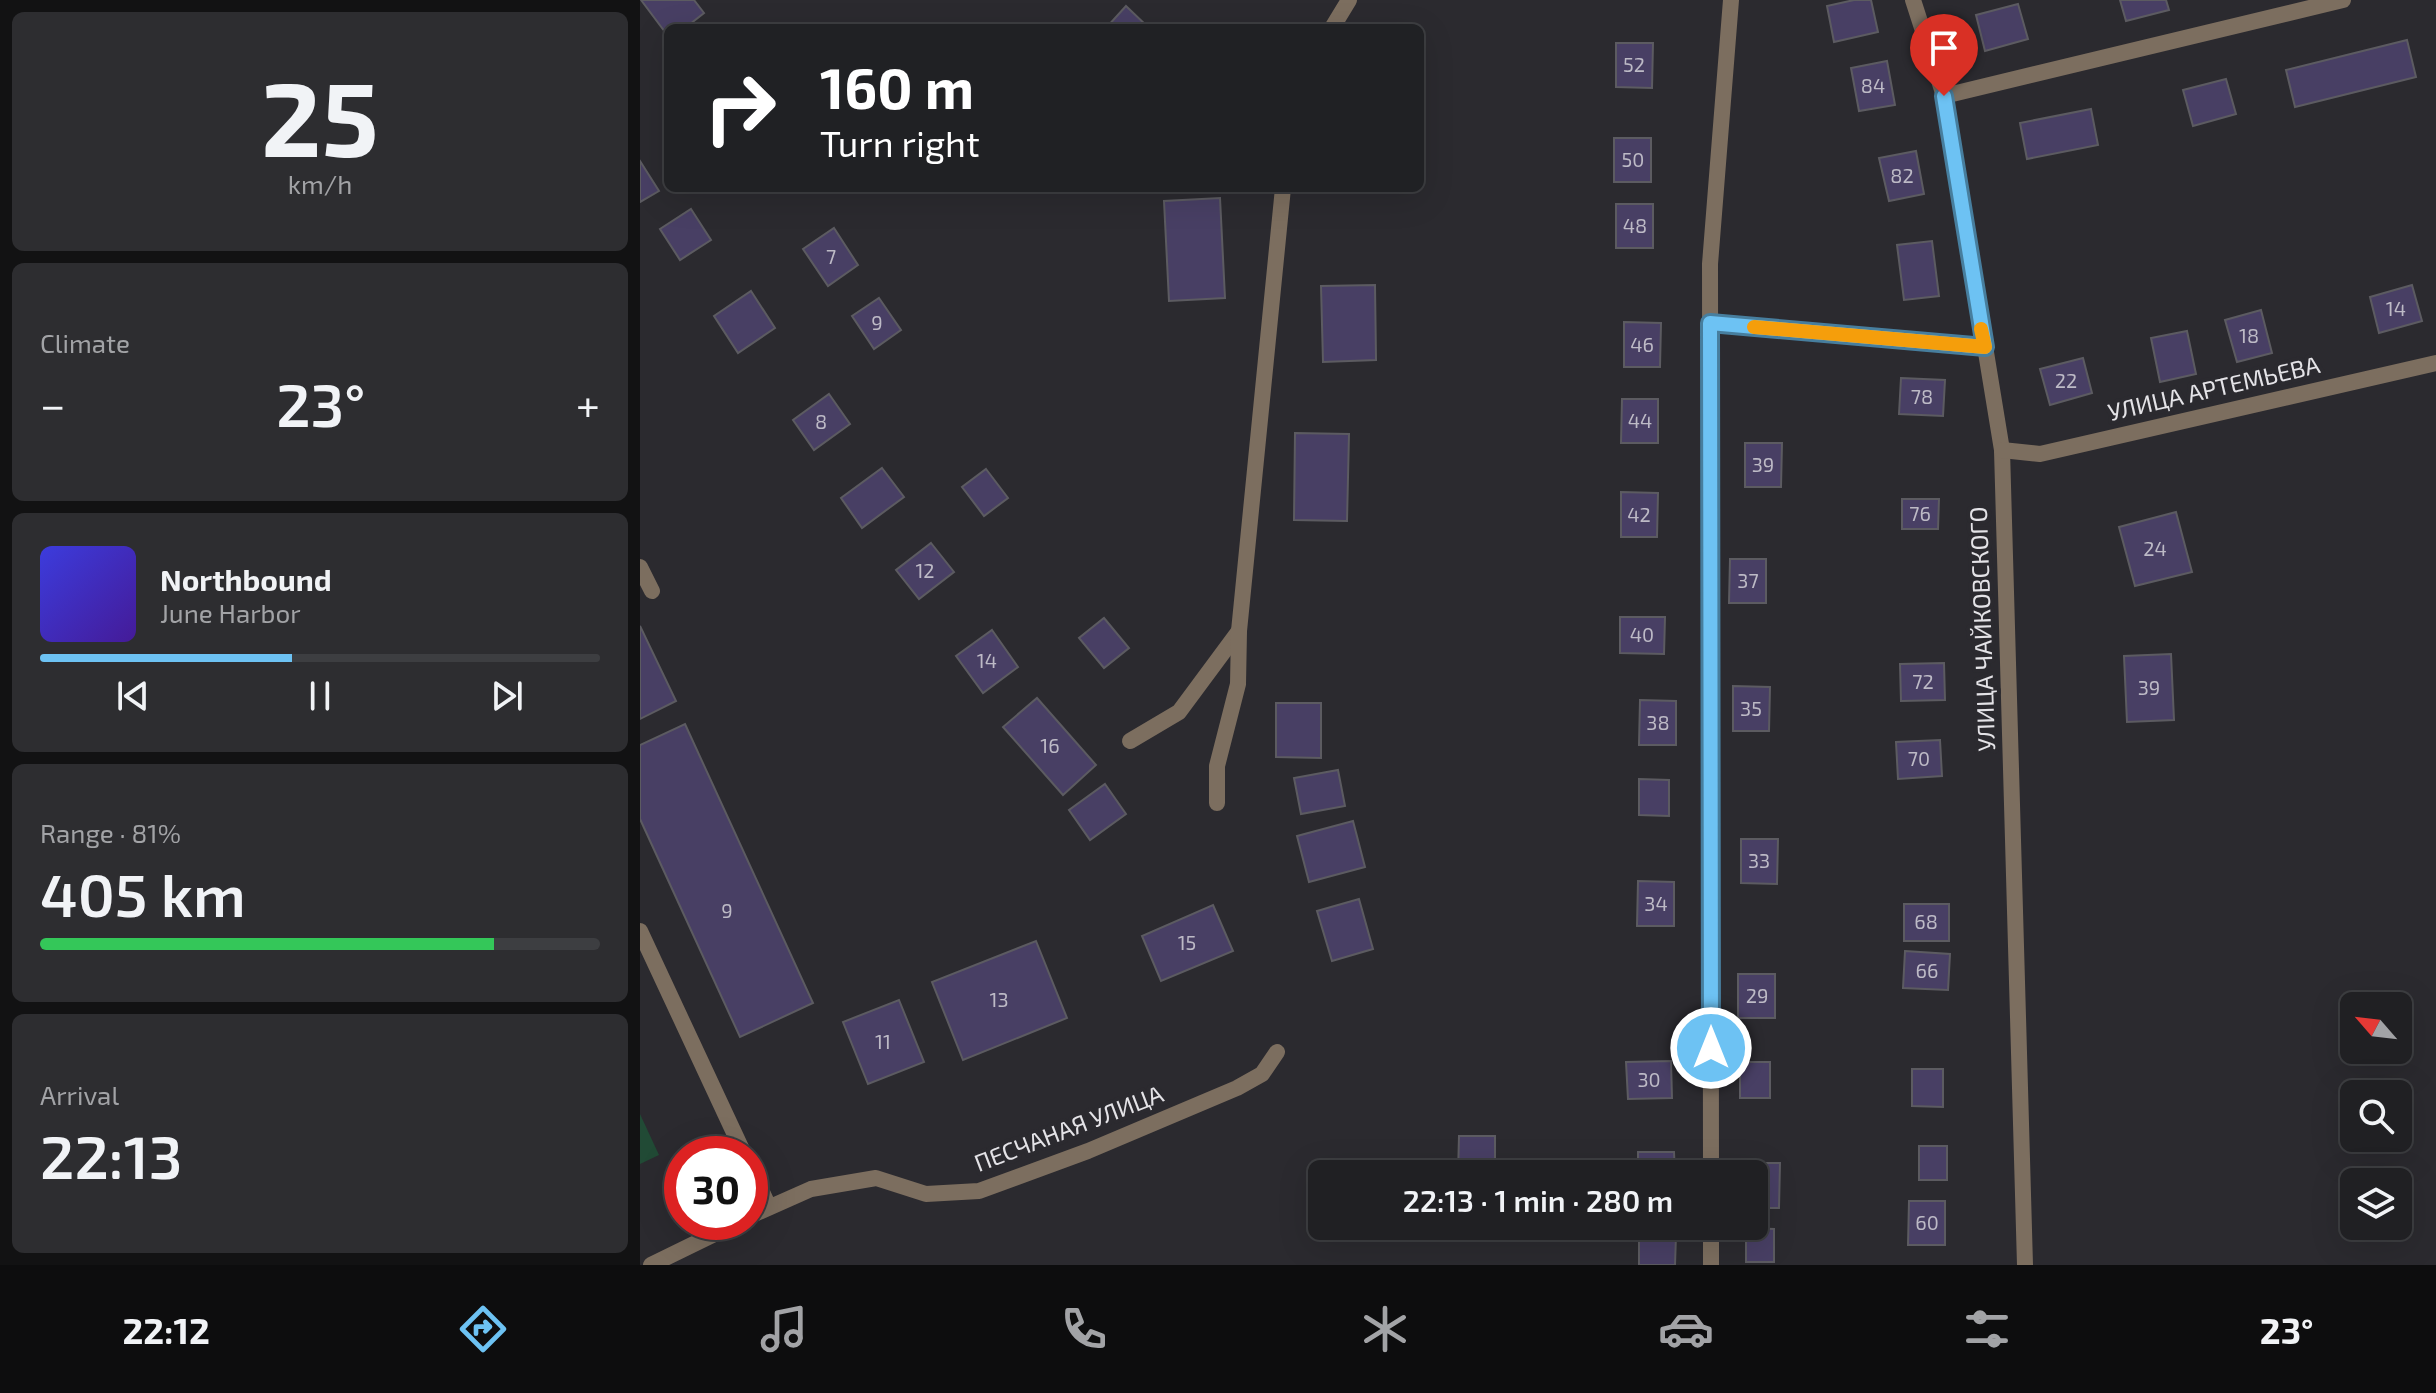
<!DOCTYPE html>
<meta charset="utf-8">
<style>
:root{--surface:#202023;--page:#2d2d30;--text:#f1f3f6;--muted:#a2a3a6;--line:#3d3e41;--accent:#6dc2f3}
body{margin:0;font-family:"Exo 2",sans-serif;background:var(--page);color:var(--text);height:100vh;display:flex;flex-direction:column;font-size:30px;white-space:nowrap}
*{box-sizing:border-box;margin:0}
p{font-size:26px;color:var(--muted)}
.icon{flex:none;width:44px;height:44px;fill:none;stroke:currentColor;stroke-width:2;stroke-linecap:round;stroke-linejoin:round}
.map{position:relative;flex:1;overflow:hidden}
.panel{display:flex;flex-direction:column;gap:12px;padding:12px;background:#121213;width:640px}
.panel>*{flex:none}
.banner{position:absolute;left:24px;top:24px;width:760px;height:168px;border-radius:12px;box-shadow:0 8px 32px #0002,0 0 0 2px var(--line);background:#202124;color:#fff;overflow:hidden}
.needle{width:52px;rotate:298deg}
.controls{position:absolute;left:1700px;top:992px;display:grid;gap:16px}
.controls a{display:grid;place-items:center;width:72px;height:72px;border-radius:12px;background:var(--surface);box-shadow:0 8px 32px #0002,0 0 0 2px var(--line);font-size:40px}
.speed{position:absolute;left:24px;top:1136px;display:flex;gap:16px;font-size:40px;font-weight:700;text-align:center}
.speed>*{display:grid;place-content:center;width:104px;height:104px;border-radius:50%;background:var(--surface);box-shadow:0 8px 32px #0002,0 0 0 2px var(--line);line-height:1}
.speed .limit{border:12px solid #d22;background:#fff;color:#111}
.pin{position:absolute;display:grid;place-items:center;width:68px;height:68px;color:#fff;margin:-82px -34px;border-radius:50% 50% 50% 0;rotate:-45deg;box-shadow:0 0 8px #0007}
.pin .icon{rotate:45deg}
.me{position:absolute;width:88px;margin:-44px;rotate:0deg;stroke-linejoin:round;filter:drop-shadow(0 0 6px #0008)}
.turn{display:flex;align-items:center;gap:28px;height:168px;padding:0 24px;font-size:36px}
.turn .icon{width:104px;height:104px;stroke-width:2.5}
.turn b{display:block;font-size:56px;line-height:68px}
.big{font-size:60px;font-weight:600;line-height:1.1}
.panel .card{flex:1;display:flex;flex-direction:column;justify-content:center;gap:12px;min-width:0;padding:0 28px;border-radius:12px;background:var(--page)}
.panel .dial{align-items:center;gap:0}
.dial b{font-size:104px;line-height:1}
.song{display:flex;align-items:center;gap:24px}
.cover{width:96px;height:96px;border-radius:12px;background:linear-gradient(135deg,hsl(240 70% 55%),hsl(260 70% 35%))}
.played{height:8px;border-radius:4px;background:linear-gradient(90deg,var(--accent) 45%,var(--line) 45%)}
.keys{display:flex;justify-content:space-around;direction:ltr}
.heat{display:flex;justify-content:space-between;align-items:center;font-size:44px;direction:ltr}
.charge{height:12px;border-radius:6px;background:linear-gradient(90deg,#34c759 81%,var(--line) 0)}
.trip{position:absolute;left:668px;top:1160px;width:460px;height:80px;border-radius:12px;background:var(--surface);box-shadow:0 8px 32px #0002,0 0 0 2px var(--line);font-weight:600;line-height:80px;text-align:center}
.dock{display:flex;height:128px;justify-content:space-around;align-items:center;background:#0d0d0e;color:var(--muted)}
.dock .icon{width:56px;height:56px}
.dock .current{color:var(--accent)}
.dock b{font-size:36px;color:var(--text)}
main{display:flex;flex:1;min-height:0}
.map>svg:first-child{display:block}
.green{fill:#214a35}
.building{fill:#483f64;stroke:#5c5b61;stroke-width:2}
.lines{fill:none;stroke-linecap:round;stroke-linejoin:round}
.service{stroke:#7c6e5f;stroke-width:16}
.minor{stroke:#7c6e5f;stroke-width:16}
.route-casing{stroke:#477e9e;stroke-width:20}
.route{stroke:#6dc2f3;stroke-width:14}
.slow{stroke:#f59e0b;stroke-width:14}
.labels{text-anchor:middle;stroke-width:8;stroke-linejoin:round;paint-order:stroke}
.number-label{font-size:20px;fill:#bdbac6}
.street-label{font-size:24px;fill:#e4e3e7;stroke:#2b2a2f}
</style>
<main>
<section class="panel">
<div class="card dial"><b>25</b><p>km/h</p></div>
<div class="card"><p>Climate</p>
<div class="heat"><a>−</a><b class="big">23°</b><a>+</a></div>
</div>
<div class="card">
<div class="song"><i class="cover"></i><div><b>Northbound</b><p>June Harbor</p></div></div>
<div class="played"></div>
<div class="keys"><svg class="icon" aria-label="previous" viewBox="0 0 24 24"><path d="M18 5L8 12l10 7zM5 5v14"/></svg><svg class="icon" aria-label="pause" viewBox="0 0 24 24"><path d="M8 5v14M16 5v14"/></svg><svg class="icon" aria-label="next" viewBox="0 0 24 24"><path d="M6 5l10 7-10 7zM19 5v14"/></svg></div>
</div>
<div class="card"><p>Range · 81%</p><b class="big">405 km</b><div class="charge"></div></div>
<div class="card"><p>Arrival</p><b class="big">22:13</b></div>
</section>
<div class="map">
<svg width="1796" height="1265" viewBox="0 0 1796 1265">
<rect width="100%" height="100%" fill="#2b2a2f"/>
<!-- green -->
<polygon class="green" points="0,1114 19,1155 0,1164"/>
<!-- building -->
<g class="building">
<polygon points="1,0 54,0 64,13 45,28 28,28 28,36"/>
<polygon points="1214,0 1231,0 1238,32 1194,42 1187,6"/>
<polygon points="1480,0 1526,0 1529,10 1486,21"/>
<polygon points="1378,4 1388,39 1345,51 1336,15"/>
<polygon points="486,6 509,28 466,28"/>
<polygon points="1767,40 1776,77 1655,107 1646,70"/>
<polygon points="976,43 1013,43 1012,88 976,87"/>
<polygon points="1247,61 1255,105 1219,111 1211,68"/>
<polygon points="1586,79 1596,114 1553,126 1543,90"/>
<polygon points="1451,109 1458,145 1387,159 1380,123"/>
<rect x="974" y="138" width="37" height="44"/>
<polygon points="1276,151 1284,194 1249,201 1239,158"/>
<polygon points="0,161 19,191 0,202"/>
<polygon points="580,198 585,298 529,301 524,201"/>
<rect x="976" y="204" width="37" height="44"/>
<polygon points="51,209 71,240 40,260 20,229"/>
<polygon points="194,228 218,265 188,286 163,249"/>
<polygon points="1292,241 1299,296 1264,300 1257,245"/>
<polygon points="735,285 736,360 683,362 681,286"/>
<polygon points="1772,285 1782,321 1739,333 1730,297"/>
<polygon points="111,291 135,328 98,353 74,316"/>
<polygon points="239,298 261,330 234,349 212,316"/>
<polygon points="1621,310 1632,353 1597,362 1585,320"/>
<polygon points="984,322 1021,323 1020,367 984,367"/>
<polygon points="1547,331 1556,374 1520,382 1511,338"/>
<polygon points="1443,358 1452,393 1410,405 1400,369"/>
<polygon points="1261,378 1305,380 1303,416 1259,414"/>
<polygon points="189,394 210,424 174,450 153,420"/>
<polygon points="982,399 1018,399 1018,443 981,443"/>
<polygon points="655,433 709,434 707,521 654,520"/>
<polygon points="1105,443 1142,443 1141,487 1105,487"/>
<polygon points="242,468 264,497 222,528 201,498"/>
<polygon points="346,469 368,498 344,516 322,487"/>
<polygon points="981,492 1018,493 1017,537 981,537"/>
<polygon points="1262,499 1299,499 1298,529 1262,529"/>
<polygon points="1536,512 1552,572 1495,586 1479,527"/>
<polygon points="291,543 314,572 279,599 256,570"/>
<polygon points="1090,559 1126,559 1126,603 1089,603"/>
<polygon points="980,617 1025,617 1024,654 980,653"/>
<polygon points="464,618 489,648 464,668 439,638"/>
<polygon points="0,626 36,701 0,719"/>
<polygon points="352,630 378,667 343,693 316,656"/>
<polygon points="1531,654 1534,720 1487,722 1484,656"/>
<polygon points="1304,663 1305,700 1261,701 1260,664"/>
<polygon points="1093,686 1130,687 1129,731 1093,731"/>
<polygon points="397,698 456,765 423,795 363,727"/>
<polygon points="1000,700 1036,701 1036,745 999,745"/>
<polygon points="636,703 681,703 681,758 636,757"/>
<polygon points="45,724 173,1003 100,1037 0,819 0,745"/>
<polygon points="1300,740 1302,776 1258,779 1256,742"/>
<polygon points="698,770 705,806 661,814 654,778"/>
<polygon points="999,779 1029,780 1029,816 999,815"/>
<polygon points="465,784 486,814 450,840 429,810"/>
<polygon points="713,821 725,867 669,882 657,836"/>
<polygon points="1101,839 1138,839 1137,884 1101,883"/>
<polygon points="998,881 1034,882 1034,926 997,926"/>
<polygon points="719,899 733,949 692,961 677,911"/>
<rect x="1264" y="904" width="45" height="37"/>
<polygon points="573,905 593,951 521,981 502,936"/>
<polygon points="396,941 427,1018 323,1060 292,982"/>
<polygon points="1265,951 1310,954 1308,990 1263,988"/>
<rect x="1098" y="974" width="37" height="44"/>
<polygon points="259,1000 284,1062 228,1084 203,1022"/>
<polygon points="1031,1061 1032,1098 988,1099 986,1062"/>
<rect x="1100" y="1062" width="30" height="36"/>
<polygon points="1272,1069 1303,1069 1303,1107 1272,1106"/>
<polygon points="819,1136 855,1136 855,1174 818,1174"/>
<rect x="1279" y="1146" width="28" height="34"/>
<polygon points="998,1152 1034,1152 1035,1174 998,1174"/>
<polygon points="1103,1163 1140,1163 1139,1208 1114,1208 1114,1174 1103,1174"/>
<polygon points="1269,1201 1305,1201 1305,1245 1268,1245"/>
<polygon points="1106,1228 1134,1229 1134,1262 1106,1262"/>
<polygon points="999,1235 1036,1235 1035,1265 999,1265"/>
</g>
<g class="lines">
<!-- service -->
<polyline class="service" points="0,567 12,591"/>
<!-- minor -->
<g class="minor">
<polyline points="1273,0 1304,96 1362,450 1385,1265"/>
<polyline points="692,28 709,0"/>
<polyline points="1304,96 1703,0"/>
<polyline points="1070,323 1345,347"/>
<polyline points="1362,450 1400,454 1796,363"/>
<polyline points="490,741 539,712 599,631"/>
<polyline points="577,803 577,766 598,684 599,631 643,188"/>
<polyline points="0,931 104,1154"/>
<polyline points="110,1166 129,1207"/>
<polyline points="1071,1174 1070,264 1091,0"/>
<polyline points="110,1216 171,1189 236,1178 286,1194 339,1191 448,1151 597,1088 622,1074 637,1052"/>
<polyline points="1071,1226 1071,1265"/>
<polyline points="11,1265 99,1222"/>
</g>
</g>
<g class="lines">
<!-- route casing -->
<g class="route-casing">
<polyline id="route" points="1071,1048 1070,323 1345,347 1304,96"/>
</g>
<!-- route -->
<use href="#route" class="route"/>
<!-- slow -->
<polyline class="slow" points="1114,327 1345,347 1341,329"/>
</g>
<g class="labels">
<!-- number labels -->
<g class="number-label">
<text x="994" y="72">52</text>
<text x="1233" y="93">84</text>
<text x="993" y="167">50</text>
<text x="1262" y="183">82</text>
<text x="995" y="233">48</text>
<text x="191" y="264">7</text>
<text x="1756" y="316">14</text>
<text x="237" y="330">9</text>
<text x="1609" y="343">18</text>
<text x="1002" y="352">46</text>
<text x="1426" y="388">22</text>
<text x="1282" y="404">78</text>
<text x="1000" y="428">44</text>
<text x="181" y="429">8</text>
<text x="1123" y="472">39</text>
<text x="1280" y="521">76</text>
<text x="999" y="522">42</text>
<text x="1515" y="556">24</text>
<text x="285" y="578">12</text>
<text x="1108" y="588">37</text>
<text x="1002" y="642">40</text>
<text x="347" y="668">14</text>
<text x="1283" y="689">72</text>
<text x="1509" y="695">39</text>
<text x="1111" y="716">35</text>
<text x="1018" y="730">38</text>
<text x="410" y="753">16</text>
<text x="1279" y="766">70</text>
<text x="1119" y="868">33</text>
<text x="1016" y="911">34</text>
<text x="87" y="918">9</text>
<text x="1286" y="929">68</text>
<text x="547" y="950">15</text>
<text x="1287" y="978">66</text>
<text x="1117" y="1003">29</text>
<text x="359" y="1007">13</text>
<text x="243" y="1049">11</text>
<text x="1009" y="1087">30</text>
<text x="1287" y="1230">60</text>
</g>
<!-- street labels -->
<g class="street-label">
<text transform="translate(1574 389) rotate(-13)" y="8">УЛИЦА АРТЕМЬЕВА</text>
<text transform="translate(1343 629) rotate(-92)" y="8">УЛИЦА ЧАЙКОВСКОГО</text>
<text transform="translate(429 1129) rotate(-21)" y="8">ПЕСЧАНАЯ УЛИЦА</text>
</g>
</g>
</svg>
<div class="controls">
<a><svg class="needle" viewBox="-14 -14 28 28"><path d="M0-13l5 13h-10z" fill="#e53935"/><path d="M0 13l5-13h-10z" fill="#a2a3a6"/></svg></a>
<a><svg class="icon" aria-label="search" viewBox="0 0 24 24"><circle cx="10" cy="10" r="6"/><path d="M15 15l6 6"/></svg></a>
<a><svg class="icon" aria-label="layers" viewBox="0 0 24 24"><path d="M12 4l9 5-9 5-9-5zM3 14l9 5 9-5"/></svg></a>
</div>
<div class="speed"><div class="limit">30</div></div>
<div class="pin" style="left:1304px;top:96px;background:#d93025"><svg class="icon" aria-label="arrive" viewBox="0 0 24 24"><path d="M6 21V4h12l-3 4 3 4H6"/></svg></div>
<svg class="me" style="left:1071px;top:1048px" viewBox="-20 -20 40 40"><circle r="17" fill="#6dc2f3" stroke="#fff" stroke-width="3"/><path d="M0-11L8 9 0 5-8 9z" fill="#fff"/></svg>
<div class="trip">22:13 · 1 min · 280 m</div>
<div class="banner">
<div class="turn"><svg class="icon" aria-label="right" viewBox="0 0 24 24"><path d="M7 20v-9h11M14 6l5 5-5 5"/></svg><div><b>160 m</b>Turn right</div></div>
</div>
</div>
</main>
<nav class="dock">
<b>22:12</b>
<svg class="icon current" aria-label="directions" viewBox="0 0 24 24"><path d="M12 3l9 9-9 9-9-9zM9 14v-3h6M13 9l2 2-2 2"/></svg>
<svg class="icon" aria-label="music" viewBox="0 0 24 24"><path d="M9 18V5l10-2v13"/><circle cx="6" cy="18" r="3"/><circle cx="16" cy="16" r="3"/></svg>
<svg class="icon" aria-label="phone" viewBox="0 0 24 24"><path d="M5 4h4l2 5-3 2q2 4 5 5l2-3 5 2v4C11 20 4 13 5 4z"/></svg>
<svg class="icon" aria-label="climate" viewBox="0 0 24 24"><path d="M12 3v18M4 7l16 10M4 17L20 7"/></svg>
<svg class="icon" aria-label="car" viewBox="0 0 24 24"><path d="M5 17H2v-5l4-1 3-4h7l3 4 3 1v5h-3M9 17h6M6 11h13"/><circle cx="7" cy="17" r="2"/><circle cx="17" cy="17" r="2"/></svg>
<svg class="icon" aria-label="filters" viewBox="0 0 24 24"><path d="M4 7h16M4 17h16"/><circle cx="9" cy="7" r="2"/><circle cx="15" cy="17" r="2"/></svg>
<b>23°</b>
</nav>
